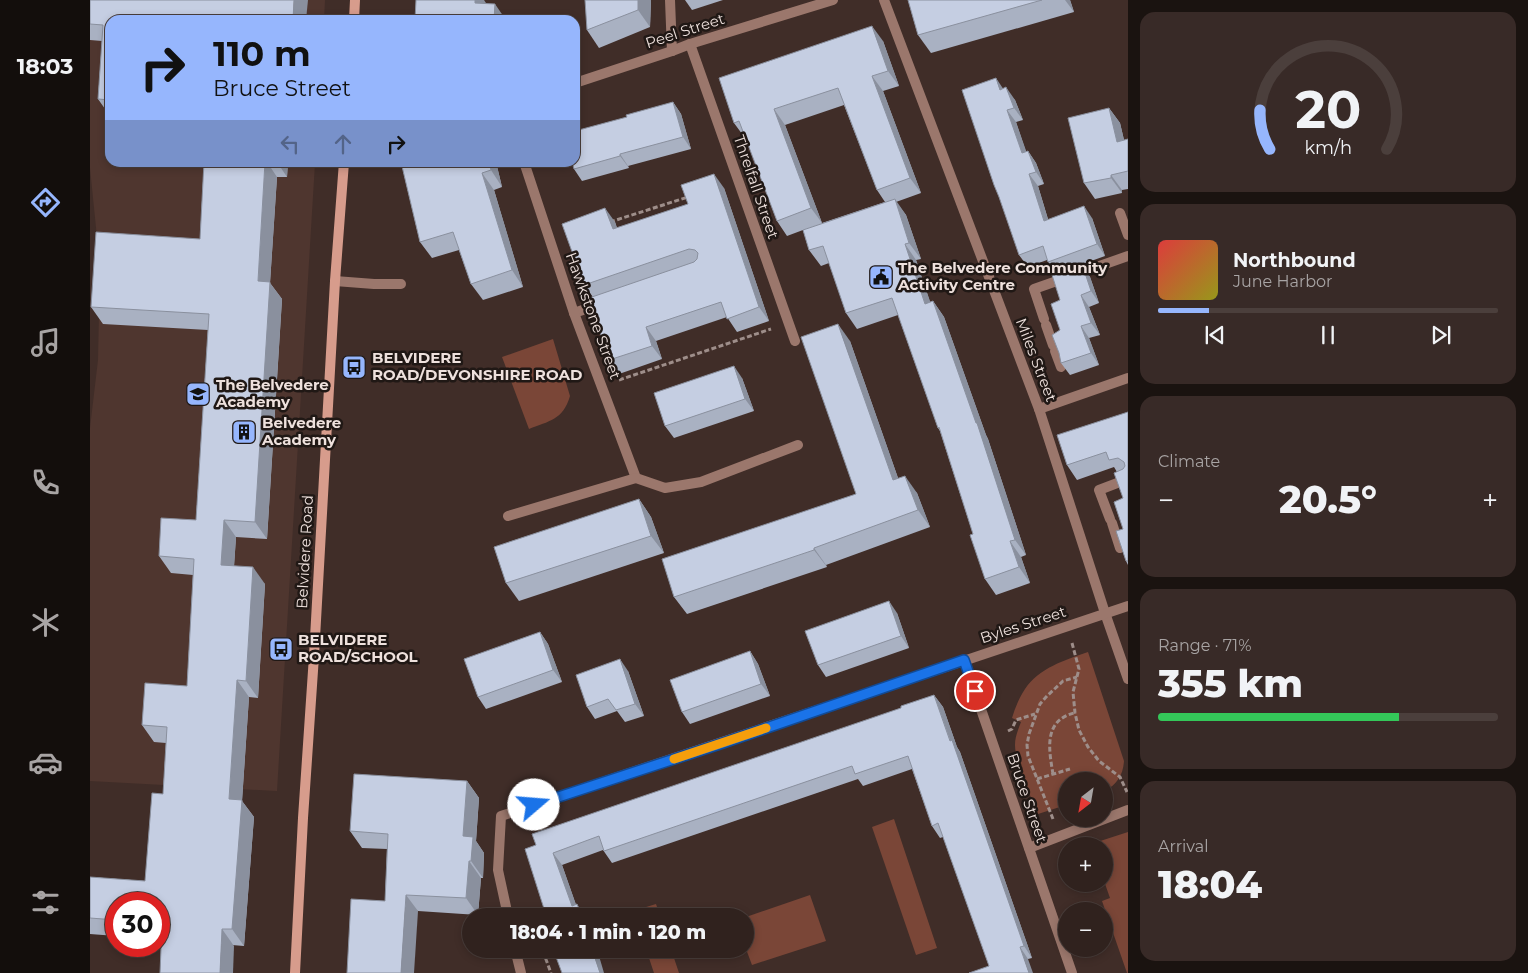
<!DOCTYPE html>
<meta charset="utf-8">
<style>
:root{--surface:#30221e;--page:#382a27;--text:#f1f3f6;--muted:#a8a4a4;--line:#4b3f3c;--accent:#96b6fd}
body{margin:0;font-family:Montserrat,sans-serif;background:var(--page);color:var(--text);height:100vh;display:flex;flex-direction:column;font-size:19px;white-space:nowrap}
*{box-sizing:border-box;margin:0}
p{font-size:16px;color:var(--muted)}
.icon{flex:none;width:28px;height:28px;fill:none;stroke:currentColor;stroke-width:2;stroke-linecap:round;stroke-linejoin:round}
.map{position:relative;flex:1;overflow:hidden}
.details{display:flex;flex-direction:column;gap:12px;padding:12px;background:#1a1310;width:400px}
.details>*{flex:none}
.hud{position:absolute;left:15px;top:15px;width:475px;height:152px;border-radius:15px;box-shadow:0 2px 8px #0003,0 0 0 1px var(--line);background:#96b6fd;color:#111;overflow:hidden}
.needle{width:32px;rotate:211deg}
.fabs{position:absolute;left:968px;top:772px;display:grid;gap:10px}
.fabs a{display:grid;place-items:center;width:55px;height:55px;border-radius:50%;background:var(--surface);box-shadow:0 2px 8px #0003,0 0 0 1px var(--line);font-size:25px}
.speed{position:absolute;left:15px;top:892px;display:flex;gap:10px;font-size:25px;font-weight:700;text-align:center}
.speed>*{display:grid;place-content:center;width:65px;height:65px;border-radius:50%;background:var(--surface);box-shadow:0 2px 8px #0003,0 0 0 1px var(--line);line-height:1}
.speed .limit{border:8px solid #d22;background:#fff;color:#111}
.pin{position:absolute;display:grid;place-items:center;width:42px;height:42px;color:#fff;margin:-21px;border:2px solid #fff;border-radius:50%;box-shadow:0 1px 5px #0007}
.me{position:absolute;width:55px;margin:-28px;rotate:72deg;stroke-linejoin:round;filter:drop-shadow(0 0 4px #0008)}
.turn{display:flex;align-items:center;gap:18px;height:105px;padding:0 25px;font-size:22px}
.turn .icon{width:65px;height:65px;stroke-width:2.5}
.turn b{display:block;font-size:35px;line-height:42px}
.lanes{display:flex;align-items:center;height:48px;padding:0 25px;background:#0003;justify-content:center;gap:25px;direction:ltr}
.lanes .off{opacity:.35}
.big{font-size:38px;font-weight:800;line-height:1.1}
.details .widget{flex:1;display:flex;flex-direction:column;justify-content:center;gap:8px;min-width:0;padding:0 18px;border-radius:15px;background:var(--page)}
.details .dial{align-items:center;gap:0}
.dial svg{height:130px;overflow:visible;fill:none;stroke:var(--line);stroke-width:7;stroke-linecap:round;text-anchor:middle}
.dial text{fill:var(--text);stroke:none}
.song{display:flex;align-items:center;gap:15px}
.cover{width:60px;height:60px;border-radius:8px;background:linear-gradient(135deg,hsl(0 70% 55%),hsl(60 70% 35%))}
.played{height:5px;border-radius:2px;background:linear-gradient(90deg,var(--accent) 15%,var(--line) 15%)}
.keys{display:flex;justify-content:space-around;direction:ltr}
.heat{display:flex;justify-content:space-between;align-items:center;font-size:28px;direction:ltr}
.charge{height:8px;border-radius:4px;background:linear-gradient(90deg,#34c759 71%,var(--line) 0)}
.trip{position:absolute;left:372px;top:908px;width:292px;height:50px;border-radius:25px;background:var(--surface);box-shadow:0 2px 8px #0003,0 0 0 1px var(--line);font-weight:800;line-height:50px;text-align:center}
main{display:flex;flex:1;min-height:0}
.tab-bar{display:flex;flex-direction:column;width:90px;justify-content:space-around;align-items:center;background:#130e0c;color:var(--muted)}
.tab-bar .icon{width:35px;height:35px}
.tab-bar .active{color:var(--accent)}
.tab-bar b{font-size:22px;color:var(--text)}
.map>svg:first-child{display:block}
.built{fill:#4f362f}
.green{fill:#7a4637}
.lines{fill:none;stroke-linecap:round;stroke-linejoin:round}
.path{stroke:#9e8e8a;stroke-width:3;stroke-dasharray:5 2.5;stroke-linecap:butt}
.service{stroke:#9b776c;stroke-width:10}
.pedestrian{stroke:#9b776c;stroke-width:10}
.minor{stroke:#9b776c;stroke-width:10}
.secondary{stroke:#d79c8c;stroke-width:10}
.wall{fill:#a9b1c2;fill-rule:evenodd}
.shaded-wall{fill:#8a909e}
.building{fill:#c5cee2;stroke:#8a909e}
.route-casing{stroke:#114b97;stroke-width:12}
.route{stroke:#1a73e8;stroke-width:9}
.slow{stroke:#f59e0b;stroke-width:9}
.labels{text-anchor:middle;stroke-width:5;stroke-linejoin:round;paint-order:stroke}
.street-label{font-size:15px;fill:#eee1dd;stroke:#201815}
.poi-label{font-size:15px;font-weight:bold;fill:#eee1dd;stroke:#201815;text-anchor:start}
</style>
<main>
<nav class="tab-bar">
<b>18:03</b>
<svg class="icon active" aria-label="directions" viewBox="0 0 24 24"><path d="M12 3l9 9-9 9-9-9zM9 14v-3h6M13 9l2 2-2 2"/></svg>
<svg class="icon" aria-label="music" viewBox="0 0 24 24"><path d="M9 18V5l10-2v13"/><circle cx="6" cy="18" r="3"/><circle cx="16" cy="16" r="3"/></svg>
<svg class="icon" aria-label="phone" viewBox="0 0 24 24"><path d="M5 4h4l2 5-3 2q2 4 5 5l2-3 5 2v4C11 20 4 13 5 4z"/></svg>
<svg class="icon" aria-label="climate" viewBox="0 0 24 24"><path d="M12 3v18M4 7l16 10M4 17L20 7"/></svg>
<svg class="icon" aria-label="car" viewBox="0 0 24 24"><path d="M5 17H2v-5l4-1 3-4h7l3 4 3 1v5h-3M9 17h6M6 11h13"/><circle cx="7" cy="17" r="2"/><circle cx="17" cy="17" r="2"/></svg>
<svg class="icon" aria-label="filters" viewBox="0 0 24 24"><path d="M4 7h16M4 17h16"/><circle cx="9" cy="7" r="2"/><circle cx="15" cy="17" r="2"/></svg>
</nav>
<div class="map">
<svg width="1038" height="973" viewBox="0 0 1038 973">
<rect width="100%" height="100%" fill="#402d28"/>
<!-- built -->
<polygon class="built" points="0,0 235,0 234,20 20,20 20,162 225,163 187,791 0,781 0,428 8,360 10,267 0,168"/>
<!-- green -->
<g class="green">
<path d="M 463,339 L 480,396 C 473,420 459,421 439,429 L 412,357 Z"/>
<path d="M 998,652 L 1034,761 C 1033,775 1027,785 1014,791 L 1014,781 L 976,781 L 976,805 L 948,814 C 941,797 925,763 925,745 C 925,737 928,730 931,722 L 922,718 C 925,708 929,698 935,689 C 949,668 975,660 998,652 Z"/>
<polygon points="804,819 847,948 826,955 782,827"/>
<polygon points="1038,832 1038,973 1037,973 1012,901 1020,898 1014,881 1014,846 1002,846 1001,844"/>
<polygon points="720,895 736,941 662,965 656,949 656,917"/>
<polygon points="566,904 570,916 545,916 543,911"/>
<polygon points="556,949 581,949 589,973 564,973"/>
</g>
<g class="lines">
<!-- path -->
<g class="path">
<polyline points="520,222 598,197"/>
<polyline points="529,380 681,329"/>
<polyline points="982,643 989,669 983,692 985,713 989,730 998,747 1009,761 1030,777 1037,792"/>
<polyline points="918,731 922,729 926,720 945,714"/>
<path d="M 963,774 C 959,750 953,721 984,713"/>
<polyline points="947,779 980,769"/>
<polyline points="963,819 938,756 937,745 939,734 950,704 957,696 973,681 987,677"/>
<polyline points="445,949 454,954 461,973"/>
</g>
<!-- service -->
<polyline class="service" points="245,281 284,284 311,284"/>
<!-- pedestrian -->
<g class="pedestrian">
<polyline points="484,313 513,303"/>
<polyline points="954,319 944,289 1038,256"/>
<polyline points="956,325 963,345"/>
<polyline points="965,351 971,367"/>
<polyline points="1020,519 1009,490 1038,479"/>
<polyline points="1022,523 1030,548"/>
</g>
<!-- minor -->
<g class="minor">
<polyline points="580,0 582,51"/>
<polyline points="794,0 949,409 1015,613 1038,679"/>
<polyline points="600,44 705,341"/>
<polyline points="485,83 582,51 600,44 743,0"/>
<polyline points="434,162 484,313 546,478"/>
<polyline points="1030,213 1038,235"/>
<polyline points="949,409 1038,378"/>
<polyline points="546,478 575,488 611,482 708,445"/>
<polyline points="418,516 546,478"/>
<polyline points="874,660 982,973"/>
<polyline points="939,848 1038,810"/>
<polyline points="418,916 408,870 411,816 1038,606"/>
<polyline points="425,949 431,973"/>
</g>
<!-- secondary -->
<g class="secondary">
<polyline points="264,20 265,0"/>
<polyline points="205,973 213,818 224,656 245,281 254,162"/>
</g>
</g>
<!-- wall -->
<g class="wall">
<polygon points="0,0 20,20 20,116 8,99 12,41 0,40"/>
<polygon points="561,0 560,27 509,48 497,30"/>
<polygon points="595,0 633,0 602,10"/>
<polygon points="818,0 980,0 984,12 841,53 828,35"/>
<path d="M 793,41 L 809,86 L 793,91 L 831,193 L 806,202 L 816,215 L 831,259 L 826,260 L 840,302 L 843,301 L 854,317 L 896,435 L 898,439 L 936,555 L 931,557 L 940,583 L 906,595 L 895,579 L 883,534 L 850,431 L 848,428 L 808,315 L 767,329 L 756,313 L 739,263 L 731,266 L 719,250 L 713,230 L 697,236 L 687,221 L 656,138 L 655,138 L 644,123 ZM 754,105 L 787,190 L 795,202 L 732,223 L 695,125 Z"/>
<polygon points="913,89 925,100 933,120 926,122 936,152 938,151 946,163 954,184 948,186 958,219 1002,218 1015,256 990,265 1000,277 1009,303 999,307 1010,335 999,338 1009,365 980,375 971,363 970,300 966,274 957,260 938,267 929,255"/>
<polygon points="583,102 591,114 601,149 538,166 539,168 492,181 484,169 537,117"/>
<polygon points="1019,108 1030,123 1034,140 1038,139 1038,189 1032,190 1032,193 1005,199 994,183"/>
<polygon points="114,162 198,162 197,177 187,177 180,283 192,299 177,539 146,537 144,566 175,584 168,698 159,697 152,801 164,817 154,946 69,939 69,904 26,904 26,936 0,934 0,877 55,881 73,794 76,743 64,742 52,725 97,686 103,575 81,573 69,556 106,520 118,330 13,324 1,307 110,239"/>
<polygon points="311,162 406,162 412,187 404,190 433,287 393,300 381,284 369,250 342,258 330,242"/>
<polygon points="634,188 679,321 647,332 637,317 566,341 572,359 529,374 519,360 503,297 494,285 525,222 527,228 598,204"/>
<polygon points="760,341 808,478 827,493 840,527 736,565 737,567 597,614 584,597 766,494"/>
<polygon points="652,378 664,411 584,438 575,426"/>
<polygon points="1038,412 1038,565 1036,561 1033,529 1033,498 1027,472 1024,467 987,480 977,465"/>
<polygon points="549,499 561,517 574,553 429,601 416,583"/>
<polygon points="807,613 819,648 736,677 728,665"/>
<polygon points="450,632 458,644 472,682 396,709 388,697"/>
<polygon points="660,651 668,664 680,696 600,724 592,712"/>
<polygon points="538,671 554,716 535,722 527,711 505,719 497,707"/>
<polygon points="844,695 853,707 867,747 870,752 942,958 938,959 899,966 853,837 850,838 842,826 822,769 773,786 768,779 522,863 513,850 472,865 486,905 456,915 446,845 811,708"/>
<polygon points="377,781 389,798 386,841 394,853 393,878 391,878 388,915 328,911 295,901 297,849 272,848 260,831"/>
</g>
<!-- shaded-wall -->
<g class="shaded-wall">
<polygon points="204,0 218,0 216,20 203,20"/>
<polygon points="385,0 394,0 398,6 385,3"/>
<polygon points="548,0 561,0 560,27 548,10"/>
<polygon points="975,0 980,0 984,12"/>
<polygon points="405,4 416,20 404,20"/>
<polygon points="782,26 793,41 809,86 798,71"/>
<polygon points="782,76 793,91 831,193 820,178"/>
<polygon points="906,78 914,90 910,90"/>
<polygon points="916,87 925,100 933,120 924,108"/>
<polygon points="583,102 591,114 601,149 593,137"/>
<polygon points="1019,108 1030,123 1038,157 1027,142"/>
<polygon points="684,109 695,125 732,223 721,208"/>
<polygon points="917,110 926,122 941,165 932,153"/>
<polygon points="938,151 946,163 954,184 946,172"/>
<polygon points="530,154 538,166 539,168 530,156"/>
<polygon points="175,162 177,162 187,177 180,283 192,299 177,539 165,522 168,281"/>
<polygon points="187,162 198,162 197,177"/>
<polygon points="399,162 406,162 412,187 401,170"/>
<polygon points="392,173 404,190 433,287 422,270"/>
<polygon points="624,174 634,188 679,321 669,307"/>
<polygon points="939,174 948,186 962,233 954,221"/>
<polygon points="1021,175 1032,190 1032,193 1021,178"/>
<polygon points="805,199 816,215 831,259 819,243"/>
<polygon points="994,206 1002,218 1015,256 1007,244"/>
<polygon points="515,208 525,222 532,243 523,229"/>
<polygon points="815,244 826,260 846,319 835,304"/>
<polygon points="992,264 1000,277 1009,303 1001,291"/>
<polygon points="991,295 999,307 1010,335 1001,323"/>
<polygon points="843,301 854,317 896,435 898,439 936,555 925,540 886,423"/>
<polygon points="748,324 760,341 815,498 803,480"/>
<polygon points="991,326 999,338 1009,365 1001,353"/>
<polygon points="556,327 566,341 572,359 562,346"/>
<polygon points="644,366 652,378 664,411 655,399"/>
<polygon points="815,476 827,493 840,527 828,510"/>
<polygon points="549,499 561,517 574,553 561,536"/>
<polygon points="134,520 146,537 143,582 131,565"/>
<polygon points="920,541 931,557 940,583 929,567"/>
<polygon points="724,548 736,565 737,567 724,550"/>
<polygon points="163,567 175,584 168,698 156,681"/>
<polygon points="799,601 807,613 819,648 811,636"/>
<polygon points="450,632 458,644 472,682 463,670"/>
<polygon points="660,651 668,664 680,696 671,684"/>
<polygon points="530,659 538,671 554,716 545,704"/>
<polygon points="147,680 159,697 152,801 164,817 154,946 142,929 139,799"/>
<polygon points="844,695 853,707 867,747 870,752 942,958 934,946"/>
<polygon points="377,781 389,798 386,841 394,853 393,878 381,861 373,836"/>
<polygon points="463,853 472,865 490,916 482,906"/>
<polygon points="379,861 391,878 388,915 376,898"/>
<polygon points="316,895 328,911 324,973 311,973"/>
<polygon points="488,906 496,916 492,916"/>
<polygon points="132,929 144,946 143,973 130,973"/>
<polygon points="930,947 938,959 943,973 939,973"/>
<polygon points="502,949 507,949 514,973 510,973"/>
</g>
<!-- building -->
<g class="building">
<polygon points="0,0 204,0 203,20 20,20 20,100 8,99 13,25 0,24"/>
<polygon points="326,0 385,0 385,3 405,4 404,20 325,20"/>
<polygon points="495,0 548,0 548,10 497,30"/>
<polygon points="818,0 952,0 828,35"/>
<polygon points="782,26 798,71 782,76 820,178 787,190 748,88 684,109 721,208 687,221 649,121 644,123 629,78"/>
<polygon points="906,78 910,90 916,87 924,108 917,110 932,153 938,151 946,172 939,174 954,221 994,206 1007,244 958,262 953,246 929,255 909,197 904,185 872,90"/>
<polygon points="583,102 593,137 530,154 530,156 484,169 482,162 485,162 485,131 537,117 536,115"/>
<polygon points="1019,108 1027,142 1038,139 1038,171 1021,175 1021,178 994,183 978,118"/>
<polygon points="114,162 175,162 168,281 180,282 165,522 134,520 131,565 163,567 156,681 147,680 139,799 152,800 142,929 132,929 130,973 70,973 72,924 69,923 69,904 26,904 26,920 0,918 0,877 55,881 62,793 73,794 77,727 52,725 55,683 97,686 104,559 69,556 71,518 106,520 119,314 1,307 6,232 110,239"/>
<polygon points="311,162 399,162 401,170 392,173 422,270 381,284 363,232 330,242"/>
<polygon points="624,174 669,307 637,319 631,302 556,327 562,346 519,360 499,298 604,262 607,259 608,253 605,250 599,249 494,285 472,224 515,208 523,229 598,204 591,185"/>
<polygon points="805,199 819,243 815,244 835,304 843,301 886,423 887,423 925,540 920,541 929,567 895,579 880,535 883,534 849,427 848,428 802,298 756,313 733,246 719,250 713,230"/>
<polygon points="992,264 1001,291 991,295 1001,323 991,326 1001,353 971,363 969,353 962,335 970,330 961,304 970,300 962,275"/>
<polygon points="748,324 803,480 815,476 828,510 724,548 724,550 584,597 572,559 766,494 711,337"/>
<polygon points="644,366 655,399 575,426 564,393"/>
<polygon points="1038,412 1038,561 1036,561 1026,531 1033,529 1024,502 1033,498 1024,473 1033,469 1035,466 1034,462 1028,458 1019,460 1016,452 977,465 967,435"/>
<polygon points="549,499 561,536 416,583 404,547"/>
<polygon points="799,601 811,636 728,665 715,631"/>
<polygon points="450,632 463,670 388,697 374,659"/>
<polygon points="660,651 671,684 592,712 580,680"/>
<polygon points="530,659 545,704 526,710 518,699 497,707 486,675"/>
<polygon points="844,695 860,741 862,740 934,946 930,947 939,973 879,973 899,966 848,823 842,826 818,756 765,774 762,766 514,851 509,836 463,853 482,906 487,904 492,916 454,916 454,915 456,915 435,849 446,845 442,834 811,708 811,706"/>
<polygon points="264,774 377,781 373,836 383,837 381,861 379,861 376,898 316,895 311,973 257,973 261,899 295,901 298,834 260,831"/>
<polygon points="466,949 502,949 510,973 472,973 466,957 468,956"/>
</g>
<g class="lines">
<!-- route casing -->
<g class="route-casing">
<polyline id="route" points="444,805 633,743 874,660 885,691"/>
</g>
<!-- route -->
<use href="#route" class="route"/>
<!-- slow -->
<polyline class="slow" points="584,759 676,728"/>
</g>
<!-- icons -->
<defs>
<g id="civic-square" transform="scale(1.25)"><rect x="-9" y="-9" width="18" height="18" rx="4" fill="#96b6fd" stroke="#201815"/><path d="M-.6-6.5H3V-4.5H.6V-3L4-1V1h2V6H-6V1h2V-1L-.6-3ZM-1.2 2.5V6h2.4V2.5Z" fill="#111"/></g>
<g id="bus-square" transform="scale(1.25)"><rect x="-9" y="-9" width="18" height="18" rx="4" fill="#96b6fd" stroke="#201815"/><path d="M-5-6H5V4H4V6H2V4H-2V6H-4V4H-5ZM-3.5-4V0h7V-4ZM-3.5 1.2v1.5H-2V1.2ZM2 1.2v1.5H3.5V1.2Z" fill="#111"/></g>
<g id="school-square" transform="scale(1.25)"><rect x="-9" y="-9" width="18" height="18" rx="4" fill="#96b6fd" stroke="#201815"/><path d="M0-5L7-2L0 1L-7-2ZM-4 1L0 2.5L4 1V4Q0 6-4 4Z" fill="#111"/></g>
<g id="building-square" transform="scale(1.25)"><rect x="-9" y="-9" width="18" height="18" rx="4" fill="#96b6fd" stroke="#201815"/><path d="M-4-6H4V6H1V3H-1V6H-4ZM-2.5-4.3h1.7v1.8h-1.7ZM.8-4.3h1.7v1.8H.8ZM-2.5-1h1.7V.8h-1.7ZM.8-1h1.7V.8H.8Z" fill="#111"/></g>
</defs>
<g fill-rule="evenodd">
<use href="#civic-square" x="791" y="277"/>
<use href="#bus-square" x="264" y="367"/>
<use href="#school-square" x="108" y="394"/>
<use href="#building-square" x="154" y="432"/>
<use href="#bus-square" x="191" y="649"/>
</g>
<g class="labels">
<!-- street labels -->
<g class="street-label">
<text transform="translate(595 31) rotate(-18)" y="5">Peel Street</text>
<text transform="translate(666 187) rotate(71)" y="5">Threlfall Street</text>
<text transform="translate(503 316) rotate(70)" y="5">Hawkstone Street</text>
<text transform="translate(946 360) rotate(69)" y="5">Miles Street</text>
<text transform="translate(215 552) rotate(-87)" y="5">Belvidere Road</text>
<text transform="translate(933 625) rotate(-18)" y="5">Byles Street</text>
<text transform="translate(937 798) rotate(71)" y="5">Bruce Street</text>
</g>
<!-- poi labels -->
<g class="poi-label">
<text x="808" y="273">The Belvedere Community<tspan x="808" dy="17">Activity Centre</tspan></text>
<text x="282" y="363">BELVIDERE<tspan x="282" dy="17">ROAD/DEVONSHIRE ROAD</tspan></text>
<text x="126" y="390">The Belvedere<tspan x="126" dy="17">Academy</tspan></text>
<text x="172" y="428">Belvedere<tspan x="172" dy="17">Academy</tspan></text>
<text x="208" y="645">BELVIDERE<tspan x="208" dy="17">ROAD/SCHOOL</tspan></text>
</g>
</g>
</svg>
<div class="fabs">
<a><svg class="needle" viewBox="-14 -14 28 28"><path d="M0-13l5 13h-10z" fill="#e53935"/><path d="M0 13l5-13h-10z" fill="#a8a4a4"/></svg></a>
<a>+</a>
<a>−</a>
</div>
<div class="speed"><div class="limit">30</div></div>
<div class="pin" style="left:885px;top:691px;background:#d93025"><svg class="icon" aria-label="arrive" viewBox="0 0 24 24"><path d="M6 21V4h12l-3 4 3 4H6"/></svg></div>
<svg class="me" style="left:444px;top:805px" viewBox="-20 -20 40 40"><circle r="19" fill="#fff"/><path d="M0-13L10 11 0 6-10 11z" fill="#1a73e8"/></svg>
<div class="trip">18:04 · 1 min · 120 m</div>
<div class="hud">
<div class="turn"><svg class="icon" aria-label="right" viewBox="0 0 24 24"><path d="M7 20v-9h11M14 6l5 5-5 5"/></svg><div><b>110 m</b>Bruce Street</div></div>
<div class="lanes"><svg class="icon off" aria-label="left" viewBox="0 0 24 24"><path d="M17 20v-9H6M10 6l-5 5 5 5"/></svg><svg class="icon off" aria-label="ahead" viewBox="0 0 24 24"><path d="M12 20V5M6 11l6-6 6 6"/></svg><svg class="icon" aria-label="right" viewBox="0 0 24 24"><path d="M7 20v-9h11M14 6l5 5-5 5"/></svg></div>
</div>
</div>
<section class="details">
<div class="widget dial"><svg viewBox="0 0 100 80">
<path d="M14 69A42 42 0 1 1 86 69"/>
<path d="M14 69A42 42 0 0 1 8 45" stroke="#96b6fd"/>
<text x="50" y="56" font-size="32" font-weight="700">20</text>
<text x="50" y="72" font-size="11">km/h</text>
</svg></div>
<div class="widget">
<div class="song"><i class="cover"></i><div><b>Northbound</b><p>June Harbor</p></div></div>
<div class="played"></div>
<div class="keys"><svg class="icon" aria-label="previous" viewBox="0 0 24 24"><path d="M18 5L8 12l10 7zM5 5v14"/></svg><svg class="icon" aria-label="pause" viewBox="0 0 24 24"><path d="M8 5v14M16 5v14"/></svg><svg class="icon" aria-label="next" viewBox="0 0 24 24"><path d="M6 5l10 7-10 7zM19 5v14"/></svg></div>
</div>
<div class="widget"><p>Climate</p>
<div class="heat"><a>−</a><b class="big">20.5°</b><a>+</a></div>
</div>
<div class="widget"><p>Range · 71%</p><b class="big">355 km</b><div class="charge"></div></div>
<div class="widget"><p>Arrival</p><b class="big">18:04</b></div>
</section>
</main>
